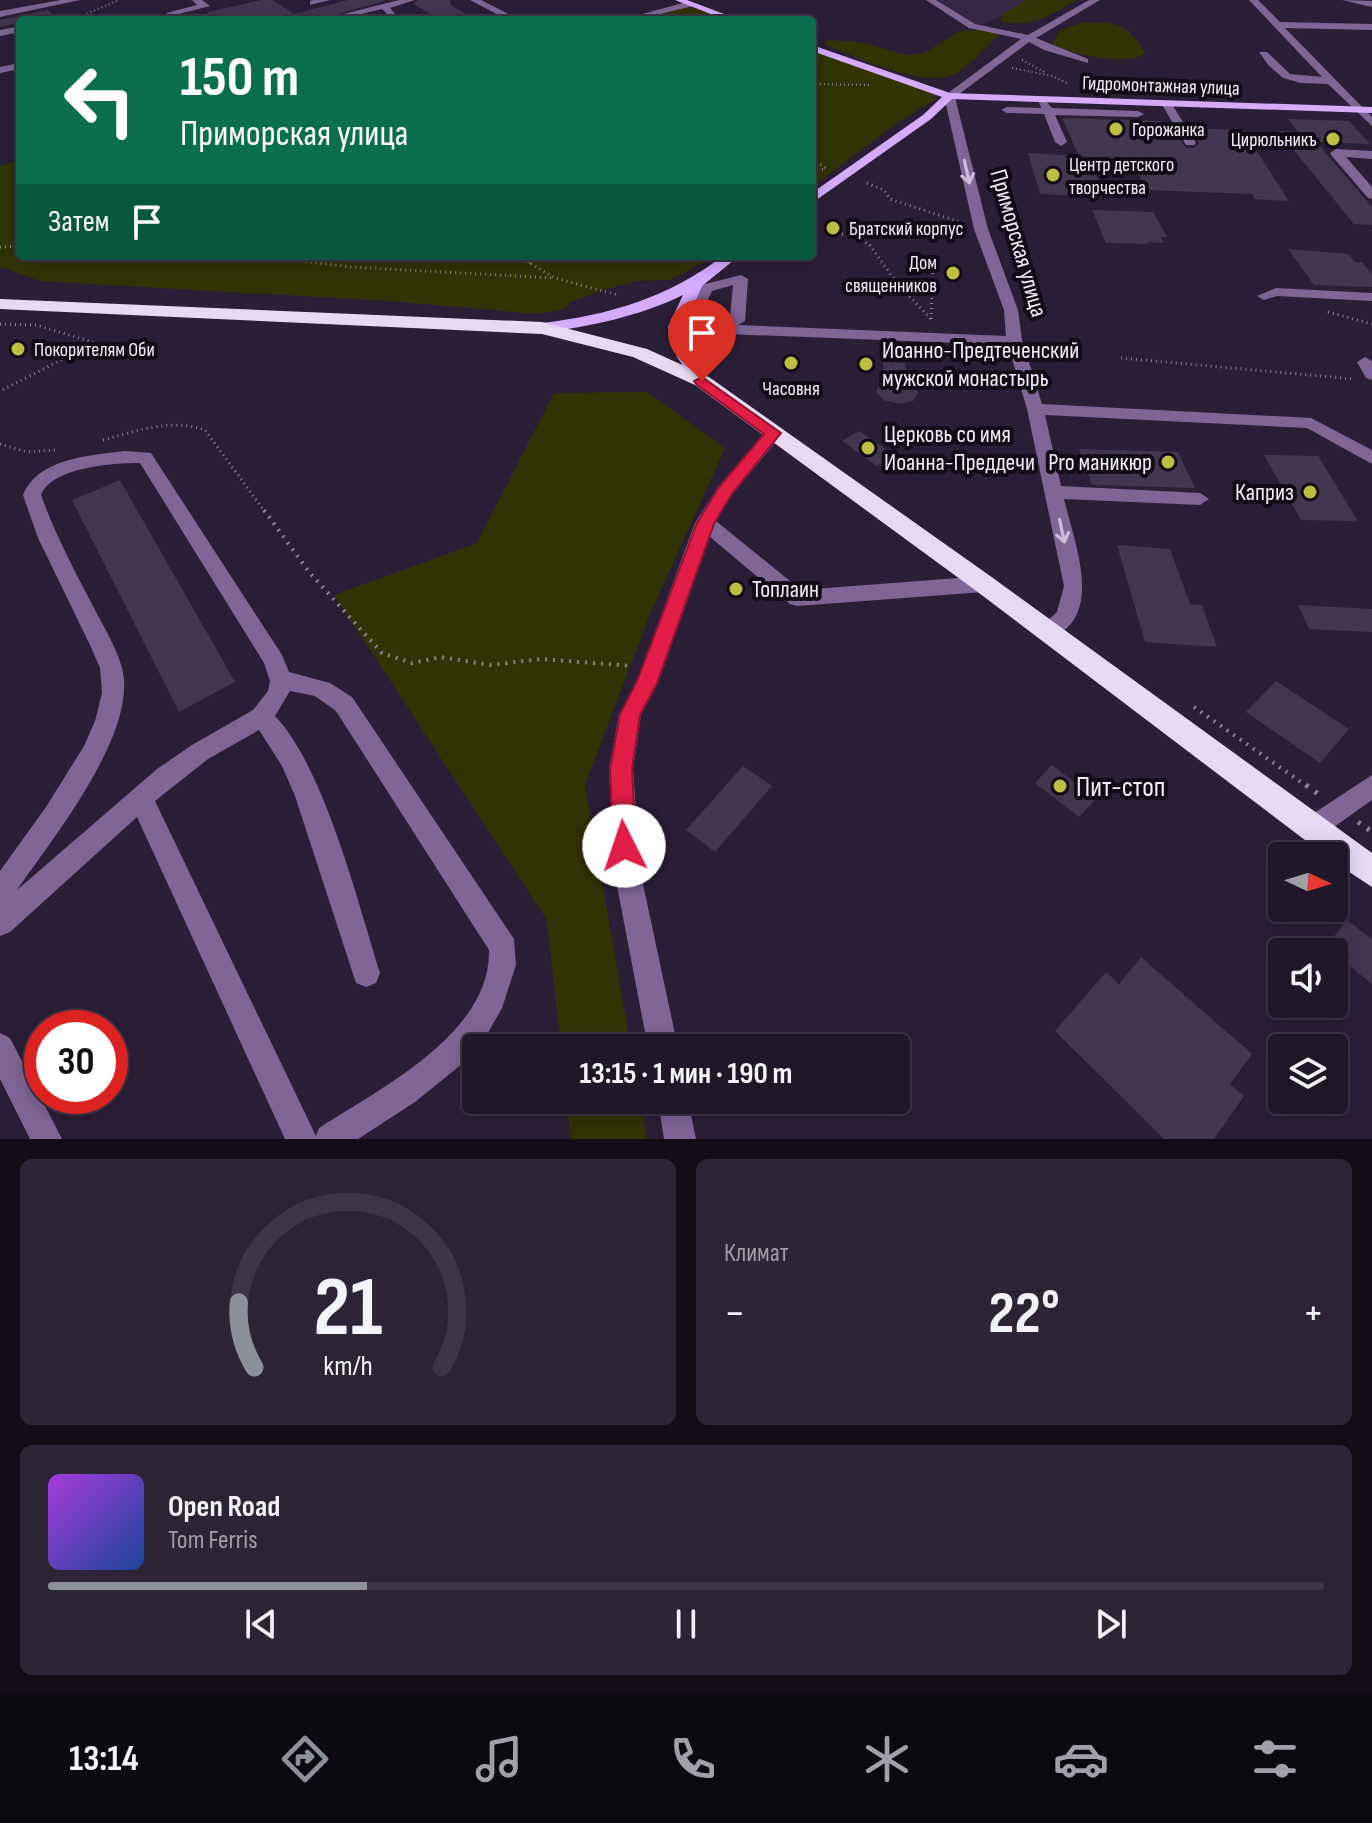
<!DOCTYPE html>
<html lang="ru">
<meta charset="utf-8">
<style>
:root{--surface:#201729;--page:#2d2435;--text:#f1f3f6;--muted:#a29fa8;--line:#3d3646;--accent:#8c9099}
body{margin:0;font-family:"Sofia Sans Condensed",sans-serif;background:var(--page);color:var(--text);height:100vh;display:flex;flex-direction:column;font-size:30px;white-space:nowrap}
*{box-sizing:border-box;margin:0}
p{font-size:26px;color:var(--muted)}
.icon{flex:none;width:44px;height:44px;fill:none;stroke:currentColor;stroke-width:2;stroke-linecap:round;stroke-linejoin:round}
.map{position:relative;height:1139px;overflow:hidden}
.sheet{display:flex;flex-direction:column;gap:20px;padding:20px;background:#120d17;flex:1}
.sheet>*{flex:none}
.guide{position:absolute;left:16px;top:16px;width:800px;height:244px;border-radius:8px;box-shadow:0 4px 20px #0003,0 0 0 2px var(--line);background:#0b6e4f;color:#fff;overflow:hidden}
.needle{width:52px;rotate:94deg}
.tools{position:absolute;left:1268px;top:842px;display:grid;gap:16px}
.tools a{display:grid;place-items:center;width:80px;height:80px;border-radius:8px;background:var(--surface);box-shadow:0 4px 20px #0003,0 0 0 2px var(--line);font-size:40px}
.speed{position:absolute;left:24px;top:1010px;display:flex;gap:16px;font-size:40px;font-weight:700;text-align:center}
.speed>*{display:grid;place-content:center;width:104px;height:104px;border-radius:50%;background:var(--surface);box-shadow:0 4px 20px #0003,0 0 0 2px var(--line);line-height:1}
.speed .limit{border:12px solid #d22;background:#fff;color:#111}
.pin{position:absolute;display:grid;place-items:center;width:68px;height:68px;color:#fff;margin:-82px -34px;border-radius:50% 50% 50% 0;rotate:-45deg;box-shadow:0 0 8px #0007}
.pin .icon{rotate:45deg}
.me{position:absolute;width:88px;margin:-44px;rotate:356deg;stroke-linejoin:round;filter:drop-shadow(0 0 6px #0008)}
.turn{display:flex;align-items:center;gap:28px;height:168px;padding:0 32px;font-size:36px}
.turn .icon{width:104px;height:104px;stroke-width:2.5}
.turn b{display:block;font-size:56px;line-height:68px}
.then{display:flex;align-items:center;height:76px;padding:0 32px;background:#0003;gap:16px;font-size:30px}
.big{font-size:60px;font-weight:700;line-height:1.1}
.sheet .tile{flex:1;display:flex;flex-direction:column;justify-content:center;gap:12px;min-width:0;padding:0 28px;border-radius:12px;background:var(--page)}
.sheet .dial{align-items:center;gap:0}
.dial svg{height:208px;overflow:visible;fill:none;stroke:var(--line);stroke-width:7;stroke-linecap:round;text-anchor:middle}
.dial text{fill:var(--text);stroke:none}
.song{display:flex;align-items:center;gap:24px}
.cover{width:96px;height:96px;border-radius:12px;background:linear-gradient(135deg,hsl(280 70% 55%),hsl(220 70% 35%))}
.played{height:8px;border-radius:4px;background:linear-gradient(90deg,var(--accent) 25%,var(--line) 25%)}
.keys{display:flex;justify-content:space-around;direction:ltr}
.heat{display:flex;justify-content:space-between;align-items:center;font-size:44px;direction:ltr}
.sheet .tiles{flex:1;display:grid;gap:20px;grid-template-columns:1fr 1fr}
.tile:last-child{grid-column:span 2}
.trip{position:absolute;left:462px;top:1034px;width:448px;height:80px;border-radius:8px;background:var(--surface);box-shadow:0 4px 20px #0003,0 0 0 2px var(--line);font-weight:700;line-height:80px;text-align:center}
.dock{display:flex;height:128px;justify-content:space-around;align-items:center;background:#0d0910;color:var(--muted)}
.dock .icon{width:56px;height:56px}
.dock .selected{color:var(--accent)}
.dock b{font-size:36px;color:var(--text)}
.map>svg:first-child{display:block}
.built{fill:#362745}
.green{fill:#333406}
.building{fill:#43364f}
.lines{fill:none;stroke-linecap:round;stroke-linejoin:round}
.path-far3{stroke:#8c8296;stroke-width:2;stroke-dasharray:1 3;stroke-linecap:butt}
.path-far2{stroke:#8c8296;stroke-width:3;stroke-dasharray:1 4;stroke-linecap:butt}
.path-far1{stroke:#8c8296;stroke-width:4;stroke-dasharray:2 6;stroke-linecap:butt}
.path{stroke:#8c8296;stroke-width:5;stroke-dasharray:3 8;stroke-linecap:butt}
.minor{fill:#7f6697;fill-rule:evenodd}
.major{fill:#d5acfd;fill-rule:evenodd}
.highway{fill:#e6daf2;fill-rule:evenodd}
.oneway{stroke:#cbbdd9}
.route{fill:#e11d48;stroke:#92132f;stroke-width:2}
.poi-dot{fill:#bdbf43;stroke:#110c16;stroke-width:3}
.labels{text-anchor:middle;stroke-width:8;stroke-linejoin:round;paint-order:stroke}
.far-street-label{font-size:20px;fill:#f4ecfc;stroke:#110c16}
.far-poi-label{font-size:20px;fill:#f4ecfc;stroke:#110c16;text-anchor:start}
.street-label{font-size:24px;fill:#f4ecfc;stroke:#110c16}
.poi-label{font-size:24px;fill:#f4ecfc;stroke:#110c16;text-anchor:start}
.near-poi-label{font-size:28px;fill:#f4ecfc;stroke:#110c16;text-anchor:start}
</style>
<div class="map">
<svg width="1372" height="1139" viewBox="0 0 1372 1139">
<rect width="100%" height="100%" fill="#2b1f37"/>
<!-- built -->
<polygon class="built" points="937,0 1031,0 979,27"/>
<!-- green -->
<g class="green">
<path d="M 1026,0 L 1077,0 C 1049,16 1035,27 1002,22 L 1001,15 Z"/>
<polygon points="686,6 733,20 623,20"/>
<path d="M 1085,22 C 1120,23 1127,23 1145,53 C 1127,68 1072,53 1052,45 L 1060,30 Z"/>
<path d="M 980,30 L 997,32 L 999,35 C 986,47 968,69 952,75 C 921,88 855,56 825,45 L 827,40 L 860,42 L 906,55 L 924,53 L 960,31 Z"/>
<polygon points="812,50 935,94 936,99 897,123 812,187"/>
<polygon points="20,160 20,256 715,256 670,280 637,281 603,290 571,302 565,309 538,314 389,301 40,281 0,267 0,166"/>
<polygon points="647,392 725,448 650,614 585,785 631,1048 561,1048 547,920 334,595 477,543 554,393"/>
<polygon points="566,1100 640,1100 647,1139 571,1139"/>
</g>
<!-- building -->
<g class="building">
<polygon points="262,0 272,0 294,14 348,0 387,0 317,20 295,20 294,14 269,20 209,20 208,12"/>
<polygon points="418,0 450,0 451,5 476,20 441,20 413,4"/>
<polygon points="48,10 59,20 20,20 20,23 0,27 0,20"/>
<polygon points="1062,118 1161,121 1164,127 1172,127 1186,148 1194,148 1199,143 1190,128 1243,130 1289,201 1255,199 1252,194 1147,190 1138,173 1095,172 1105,197 1040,194 1028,153 1079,156"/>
<polygon points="1288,119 1349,121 1370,144 1316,142 1372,207 1372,225 1354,224 1278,131 1298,132"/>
<polygon points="1092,210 1153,212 1167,237 1161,237 1164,243 1148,242 1149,244 1106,243"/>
<polygon points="1288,249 1348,254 1355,262 1362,262 1372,274 1372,287 1314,285"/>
<polygon points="883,362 905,363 908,380 918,392 913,401 899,404 883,400 876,391 884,377"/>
<polygon points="859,431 894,455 877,466 842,441"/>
<polygon points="1079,449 1178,452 1195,488 1092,485"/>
<polygon points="1264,455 1318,456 1358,521 1301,520"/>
<polygon points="120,480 235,682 179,712 72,500"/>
<polygon points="1117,545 1170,549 1190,604 1202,605 1217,647 1145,642"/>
<polygon points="1298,605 1372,609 1372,632 1309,629"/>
<polygon points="1276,681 1349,729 1320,763 1246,712"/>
<polygon points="1052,765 1096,799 1079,817 1035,783"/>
<polygon points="743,766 772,786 715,852 686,830"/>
<polygon points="1347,920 1372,939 1372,984 1326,947"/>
<polygon points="1141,957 1252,1054 1230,1084 1244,1096 1214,1139 1164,1139 1055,1031 1106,972 1119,984"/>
</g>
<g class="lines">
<!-- path-far3 -->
<g class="path-far3">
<polyline points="72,20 119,0"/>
<polyline points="1022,60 1046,73"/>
<polyline points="1012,68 1052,76 1069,84"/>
<polyline points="812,84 870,85"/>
</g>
<!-- path-far2 -->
<g class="path-far2">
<polyline points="812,159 827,169"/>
<polyline points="812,169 826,170"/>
<polyline points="867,183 884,190 890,199 963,223"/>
<polyline points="842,234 869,244 896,282 931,319"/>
<polyline points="0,247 20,246"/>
<polyline points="261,256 351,267 555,278"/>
<polyline points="518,256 555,278 618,295"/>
<polyline points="529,263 537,256"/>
<polyline points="1328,312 1372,324"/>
<polyline points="931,319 933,271"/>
<polyline points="0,324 37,325 95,343 0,391"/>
<polyline points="1121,358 1354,379"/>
<path d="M 103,440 C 137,431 171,418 205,430 L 265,512"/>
<polyline points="0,444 27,452 56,450"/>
</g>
<!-- path-far1 -->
<g class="path-far1">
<polyline points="264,510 309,572 382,653 412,663 441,657 490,665 541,659 632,666"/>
<polyline points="1194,707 1308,787"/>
</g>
<!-- path -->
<g class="path">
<polyline points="1306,785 1321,796"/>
<polyline points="1358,822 1372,832"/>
</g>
<!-- minor -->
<g class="minor">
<polygon points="61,0 80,0 0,17 0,11"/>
<polygon points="192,0 202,0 210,6 171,16 166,13 197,5"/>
<polygon points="314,0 330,0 310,5 310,1"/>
<polygon points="399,0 415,0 390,8 395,14 434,20 392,19 382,9 337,20 320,20"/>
<polygon points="470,0 481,0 520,20 508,20"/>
<path d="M 926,0 L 936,0 L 975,24 L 1028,35 L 1089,0 L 1100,0 L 1036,38 L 1088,59 L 1088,63 L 1044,50 L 1029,42 L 955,97 L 988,229 L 1018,310 L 1022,340 L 1042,404 L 1311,418 L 1372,450 L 1372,464 L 1307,428 L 1045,415 L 1061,486 L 1200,493 L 1209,499 L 1200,505 L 1064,499 C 1074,542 1107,620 1047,639 L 1040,637 L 1036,631 L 1057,612 L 1064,586 L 1027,409 L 1008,345 L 676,332 L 668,327 L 676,322 L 726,325 L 692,323 L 684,318 L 701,285 L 741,275 L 748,279 L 745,321 L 738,325 L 1006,336 L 1004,310 L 974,229 L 944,96 L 1021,39 L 969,28 ZM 733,285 L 730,316 L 701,314 L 712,291 Z"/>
<polygon points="1249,0 1258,0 1280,22 1372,24 1372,30 1285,28 1372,117 1372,126 1328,84 1301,83 1283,78 1269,66 1259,52 1267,52 1290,74 1322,77"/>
<polygon points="1342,0 1372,1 1372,7"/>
<polygon points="690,1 693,6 636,20 620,20"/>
<polygon points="20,26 20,32 0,36 0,30"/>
<polygon points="20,63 20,69 0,73 0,67"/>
<polygon points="1044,99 1052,108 1138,111 1144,114 1138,117 1055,115 1067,142 1061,146 1055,142 1044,114 1007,113 1001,110 1007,107 1041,108 1039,102"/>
<polygon points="1162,101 1170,101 1196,143 1194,145 1186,145 1161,103"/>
<polygon points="1336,149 1372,151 1372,159 1346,157 1372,187 1372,199 1368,198 1332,156 1330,153"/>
<polygon points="1276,288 1372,293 1372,301 1277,296 1264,300 1257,296"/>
<polygon points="1365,357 1372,361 1372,380 1366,378 1357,362"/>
<polygon points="774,427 783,433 732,495 716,521 801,590 984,576 991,579 994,584 991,589 984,592 797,606 790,604 710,537 658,683 641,715 633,769 640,870 678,1048 648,1048 614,870 609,769 619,714 637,681 695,523 718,487 768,429"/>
<path d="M 124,451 L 151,453 L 282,655 L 289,672 L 330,683 L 352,697 L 514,939 L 516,965 L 502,1008 L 482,1043 L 462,1064 L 415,1102 L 358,1139 L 285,1139 L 137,817 L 10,932 L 0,936 L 0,871 L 46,807 L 84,746 L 95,721 L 102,693 L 100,668 L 91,647 L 38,538 L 23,495 C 38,458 88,456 124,451 ZM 140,463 L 264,663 L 270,681 L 268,691 L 253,710 L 192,745 L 157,769 L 17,890 C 52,839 139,732 122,668 C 116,646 103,626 93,606 C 74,570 55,534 41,495 C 52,467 113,463 140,463 ZM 290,691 L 315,696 L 336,711 L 489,950 C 491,1034 379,1089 319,1128 L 316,1136 L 155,801 L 208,759 L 259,730 L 282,766 L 295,796 L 356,983 L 366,987 L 376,983 L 380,973 C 358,903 324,767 275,716 Z"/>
<polygon points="1372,775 1372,800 1320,837 1311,841 1302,837 1298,829 1302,821"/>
<polygon points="0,1033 10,1038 62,1139 30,1139 0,1079"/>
<polygon points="658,1100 688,1100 696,1139 664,1139"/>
</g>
<!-- major -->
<g class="major">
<polygon points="675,0 687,0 740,20 726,20"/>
<polygon points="812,45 950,93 1372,107 1372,113 952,99 931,119 812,203 812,193 923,115 942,97 812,51"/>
<path d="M 723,256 L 739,256 L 702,286 L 684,327 L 693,357 L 710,381 L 708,385 L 696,385 L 677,357 L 668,327 L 683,295 C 638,317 590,326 542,333 L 534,328 L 542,323 C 609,315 668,298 723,256 Z"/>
</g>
<!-- highway -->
<polygon class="highway" points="0,299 542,322 647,349 709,377 993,578 1372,853 1372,887 1334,862 1334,856 1326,856 975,590 695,385 633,357 542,334 0,309"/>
</g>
<!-- one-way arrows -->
<defs><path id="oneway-shaft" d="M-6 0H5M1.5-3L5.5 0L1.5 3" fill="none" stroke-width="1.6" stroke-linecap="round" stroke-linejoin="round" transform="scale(2)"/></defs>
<g class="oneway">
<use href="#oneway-shaft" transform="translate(967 172) rotate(77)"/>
<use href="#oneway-shaft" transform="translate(1062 531) rotate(78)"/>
</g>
<!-- route -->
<polygon class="route" points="702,377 781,433 731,495 714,524 657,683 640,715 632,769 636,846 633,854 624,857 616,854 613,846 610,769 620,714 637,681 697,523 719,487 764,434 697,385 694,381"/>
<!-- markers -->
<g class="poi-dot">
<circle cx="1116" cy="129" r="8"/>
<circle cx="1333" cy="139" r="8"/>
<circle cx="1053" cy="175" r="8"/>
<circle cx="833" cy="228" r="8"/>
<circle cx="953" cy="273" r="8"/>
<circle cx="18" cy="349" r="8"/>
<circle cx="791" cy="363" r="8"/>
<circle cx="866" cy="364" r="8"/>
<circle cx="868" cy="448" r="8"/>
<circle cx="1168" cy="462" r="8"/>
<circle cx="1310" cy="492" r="8"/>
<circle cx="736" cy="589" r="8"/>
<circle cx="1060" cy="786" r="8"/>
</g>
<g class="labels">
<!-- far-street labels -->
<g class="far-street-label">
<text transform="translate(1161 85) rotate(2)" y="7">Гидромонтажная улица</text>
</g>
<!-- far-poi labels -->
<g class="far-poi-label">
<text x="1132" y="136">Горожанка</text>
<text x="1317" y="146" text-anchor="end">Цирюльникъ</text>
<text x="1069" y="171">Центр детского<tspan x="1069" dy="23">творчества</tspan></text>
<text x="849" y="235">Братский корпус</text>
<text x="937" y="269" text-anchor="end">Дом<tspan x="937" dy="23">священников</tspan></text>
<text x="34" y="356">Покорителям Оби</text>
<text x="791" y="395" text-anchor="middle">Часовня</text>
</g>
<!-- street labels -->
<g class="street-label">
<text transform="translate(1019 243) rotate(74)" y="8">Приморская улица</text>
</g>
<!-- poi labels -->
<g class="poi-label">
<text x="882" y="358">Иоанно-Предтеченский<tspan x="882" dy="28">мужской монастырь</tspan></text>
<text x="884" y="442">Церковь со имя<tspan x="884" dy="28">Иоанна-Преддечи</tspan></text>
<text x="1152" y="470" text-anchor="end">Pro маникюр</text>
<text x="1294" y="500" text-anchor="end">Каприз</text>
<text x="752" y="597">Топлаин</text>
</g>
<!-- near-poi labels -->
<g class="near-poi-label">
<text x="1076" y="796">Пит-стоп</text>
</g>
</g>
</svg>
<div class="tools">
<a><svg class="needle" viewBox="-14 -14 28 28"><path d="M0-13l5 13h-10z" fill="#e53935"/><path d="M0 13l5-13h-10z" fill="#a29fa8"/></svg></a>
<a><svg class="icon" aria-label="sound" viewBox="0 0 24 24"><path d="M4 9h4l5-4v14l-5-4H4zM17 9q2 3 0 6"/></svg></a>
<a><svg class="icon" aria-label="layers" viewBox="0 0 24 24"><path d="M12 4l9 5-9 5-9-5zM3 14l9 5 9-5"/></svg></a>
</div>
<div class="speed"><div class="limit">30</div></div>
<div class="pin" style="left:702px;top:381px;background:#d93025"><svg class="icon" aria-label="arrive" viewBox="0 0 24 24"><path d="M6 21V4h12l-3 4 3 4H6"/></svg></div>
<svg class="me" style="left:624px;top:846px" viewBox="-20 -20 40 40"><circle r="19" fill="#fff"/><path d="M0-13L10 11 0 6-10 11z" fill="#e11d48"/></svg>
<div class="trip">13:15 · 1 мин · 190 m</div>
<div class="guide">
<div class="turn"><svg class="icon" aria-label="left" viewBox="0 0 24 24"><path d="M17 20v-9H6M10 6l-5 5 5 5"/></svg><div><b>150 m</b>Приморская улица</div></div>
<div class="then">Затем<svg class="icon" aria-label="arrive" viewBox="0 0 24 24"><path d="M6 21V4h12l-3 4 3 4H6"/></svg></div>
</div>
</div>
<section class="sheet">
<div class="tiles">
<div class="tile dial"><svg viewBox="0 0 100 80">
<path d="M14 69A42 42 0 1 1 86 69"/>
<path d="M14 69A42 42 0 0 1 8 44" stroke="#8c9099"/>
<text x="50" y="56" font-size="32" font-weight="700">21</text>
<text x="50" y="72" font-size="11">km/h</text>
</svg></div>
<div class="tile"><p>Климат</p>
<div class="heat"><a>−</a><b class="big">22°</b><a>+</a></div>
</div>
<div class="tile">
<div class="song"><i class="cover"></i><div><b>Open Road</b><p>Tom Ferris</p></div></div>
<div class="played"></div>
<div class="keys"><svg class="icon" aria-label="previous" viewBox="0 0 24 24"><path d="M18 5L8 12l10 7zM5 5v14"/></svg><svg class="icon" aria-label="pause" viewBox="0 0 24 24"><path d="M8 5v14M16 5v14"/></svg><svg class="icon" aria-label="next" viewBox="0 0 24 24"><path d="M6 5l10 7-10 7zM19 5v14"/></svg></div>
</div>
</div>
</section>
<nav class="dock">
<b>13:14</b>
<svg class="icon selected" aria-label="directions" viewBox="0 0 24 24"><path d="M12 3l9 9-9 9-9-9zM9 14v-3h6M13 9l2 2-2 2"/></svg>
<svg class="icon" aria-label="music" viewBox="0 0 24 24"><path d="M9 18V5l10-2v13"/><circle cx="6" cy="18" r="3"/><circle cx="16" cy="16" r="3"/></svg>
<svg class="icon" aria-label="phone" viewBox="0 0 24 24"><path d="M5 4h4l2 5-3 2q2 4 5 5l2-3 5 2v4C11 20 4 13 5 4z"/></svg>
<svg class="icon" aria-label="climate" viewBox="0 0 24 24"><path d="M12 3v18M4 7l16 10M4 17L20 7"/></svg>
<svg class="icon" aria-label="car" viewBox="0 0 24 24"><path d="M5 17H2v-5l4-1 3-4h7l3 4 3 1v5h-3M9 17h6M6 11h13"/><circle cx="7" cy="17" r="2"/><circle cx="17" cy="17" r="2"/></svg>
<svg class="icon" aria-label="filters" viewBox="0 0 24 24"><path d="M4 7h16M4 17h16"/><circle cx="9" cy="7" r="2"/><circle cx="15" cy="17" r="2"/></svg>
</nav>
